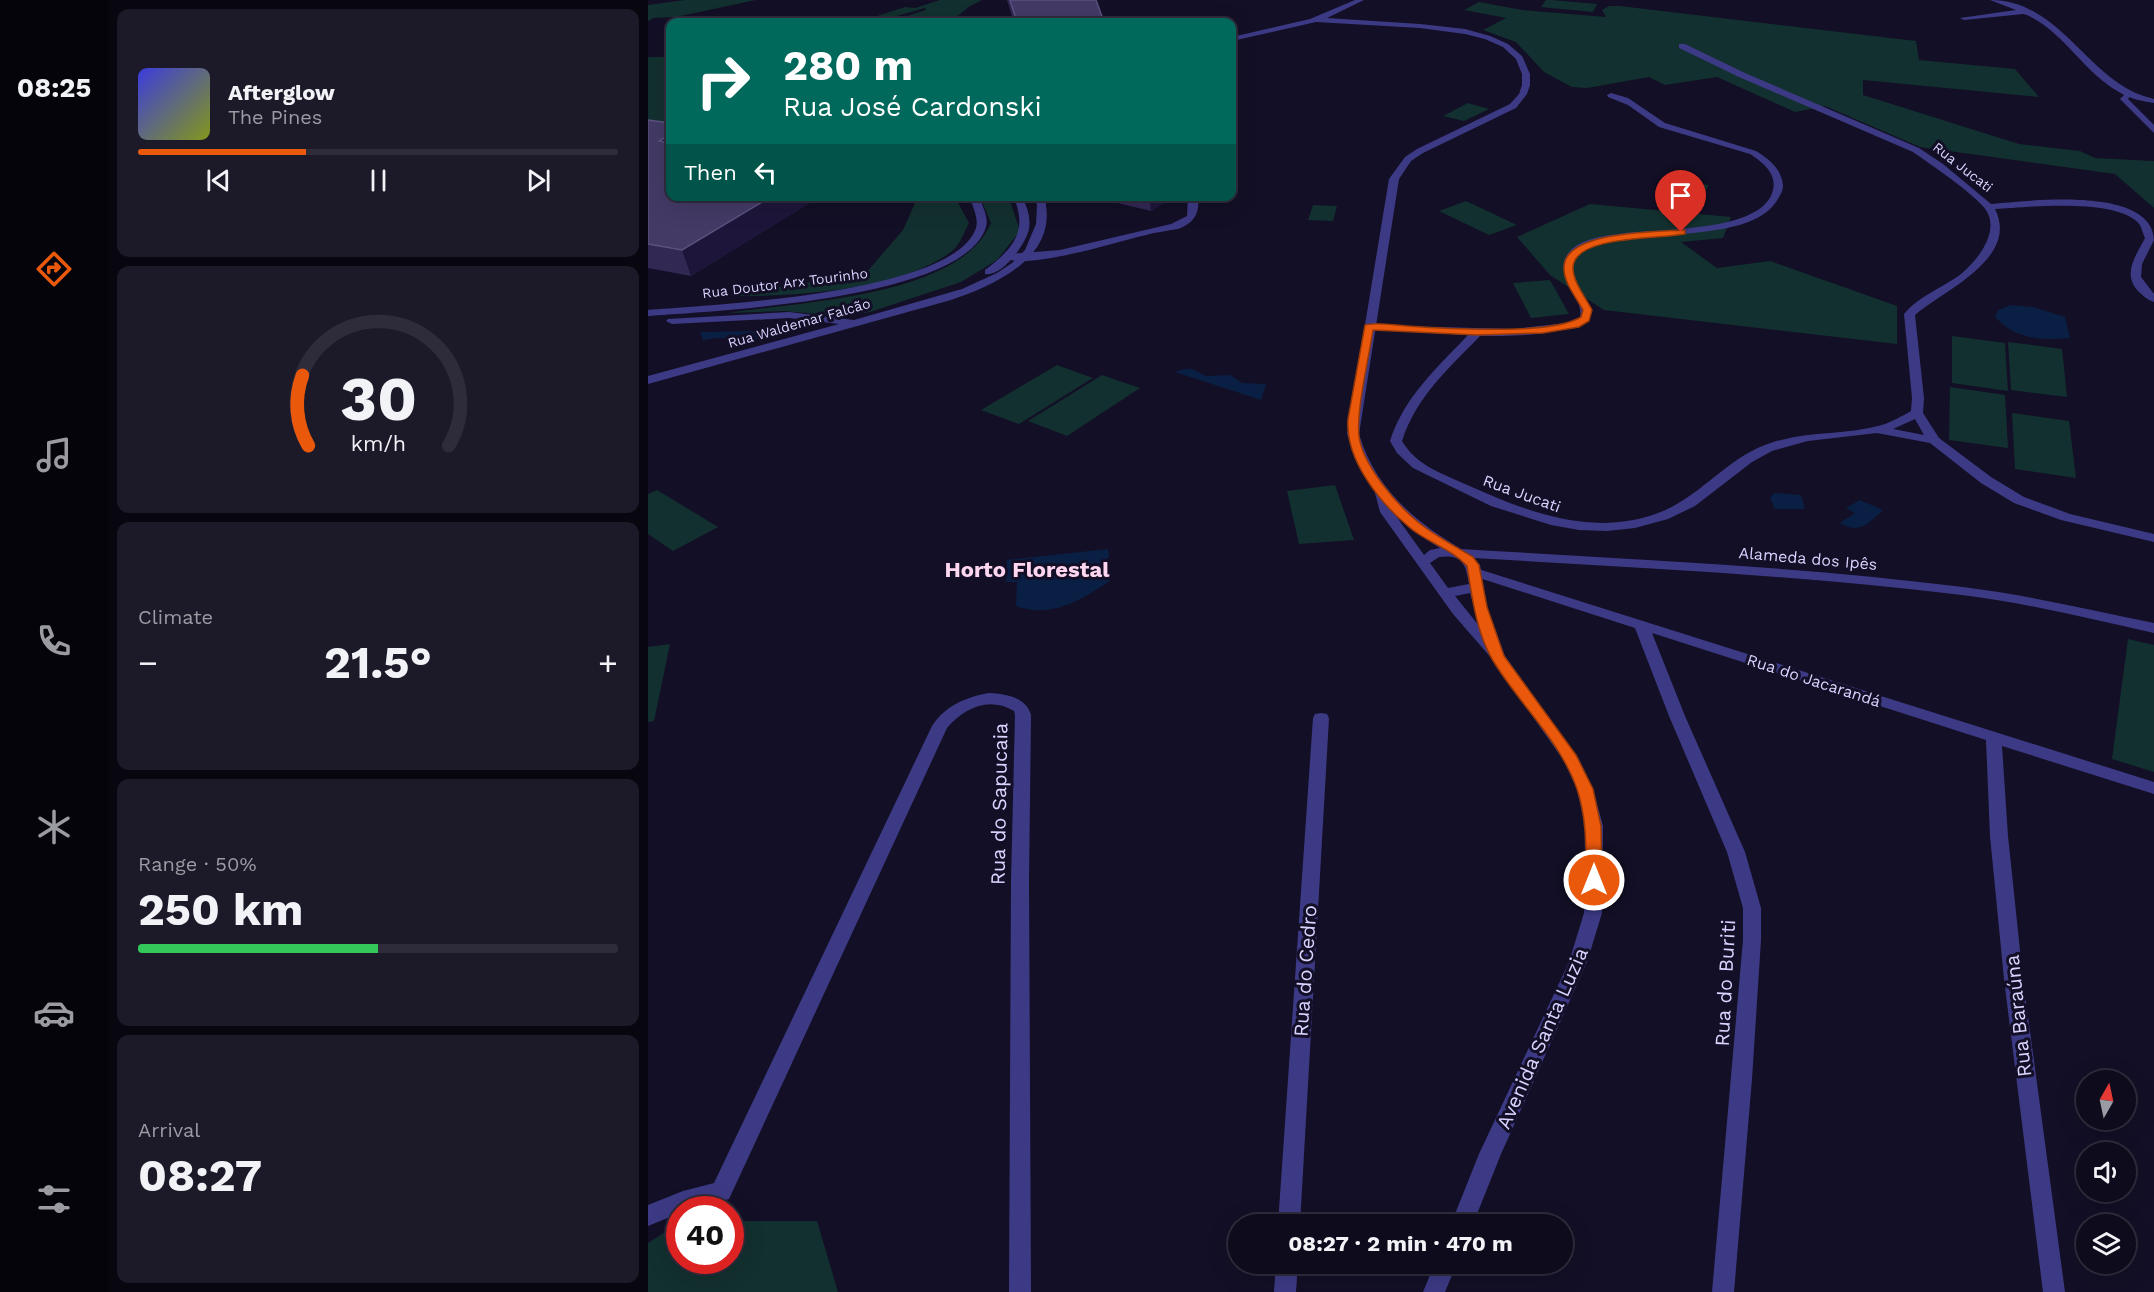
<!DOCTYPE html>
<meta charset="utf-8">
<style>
:root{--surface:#0e0b1c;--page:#1c1929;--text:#f1f3f6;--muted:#9b9ba3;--line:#2e2b3b;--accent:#ea580c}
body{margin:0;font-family:"Work Sans",sans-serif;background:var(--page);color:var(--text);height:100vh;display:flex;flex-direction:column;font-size:22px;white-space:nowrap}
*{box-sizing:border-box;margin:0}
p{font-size:20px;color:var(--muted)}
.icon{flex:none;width:33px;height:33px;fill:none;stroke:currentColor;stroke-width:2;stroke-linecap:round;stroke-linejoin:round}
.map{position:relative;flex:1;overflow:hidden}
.drawer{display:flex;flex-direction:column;gap:9px;padding:9px;background:#08060f;width:540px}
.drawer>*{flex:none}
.top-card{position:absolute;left:18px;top:18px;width:570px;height:183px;border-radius:12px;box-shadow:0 6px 24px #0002,0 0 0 2px var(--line);background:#00695c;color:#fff;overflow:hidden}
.needle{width:39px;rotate:9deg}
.fabs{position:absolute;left:1428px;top:1070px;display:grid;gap:12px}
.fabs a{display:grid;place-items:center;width:60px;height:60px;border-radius:50%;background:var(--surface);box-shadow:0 6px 24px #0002,0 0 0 2px var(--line);font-size:30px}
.speed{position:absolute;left:18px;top:1196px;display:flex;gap:12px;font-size:30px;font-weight:700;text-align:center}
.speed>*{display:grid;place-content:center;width:78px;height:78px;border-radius:50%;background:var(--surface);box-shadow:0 6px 24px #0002,0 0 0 2px var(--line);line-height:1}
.speed .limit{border:9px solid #d22;background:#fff;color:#111}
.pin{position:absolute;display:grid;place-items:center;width:51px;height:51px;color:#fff;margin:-62px -26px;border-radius:50% 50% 50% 0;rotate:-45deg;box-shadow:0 0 6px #0007}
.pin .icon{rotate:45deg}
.me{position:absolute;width:66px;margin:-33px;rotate:0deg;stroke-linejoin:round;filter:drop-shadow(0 0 4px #0008)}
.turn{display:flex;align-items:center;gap:21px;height:126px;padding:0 18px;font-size:27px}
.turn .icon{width:78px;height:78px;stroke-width:2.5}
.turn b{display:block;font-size:42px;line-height:51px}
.then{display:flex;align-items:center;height:57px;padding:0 18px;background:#0003;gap:12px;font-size:22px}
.big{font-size:45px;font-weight:700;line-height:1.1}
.drawer .card{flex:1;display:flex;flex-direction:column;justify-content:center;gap:9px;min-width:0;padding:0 21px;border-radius:12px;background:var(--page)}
.drawer .dial{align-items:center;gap:0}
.dial svg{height:156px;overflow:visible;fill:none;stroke:var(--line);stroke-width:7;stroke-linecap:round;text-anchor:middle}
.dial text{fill:var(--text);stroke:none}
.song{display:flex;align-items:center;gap:18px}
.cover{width:72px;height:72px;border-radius:9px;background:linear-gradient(135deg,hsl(240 70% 55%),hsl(70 70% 35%))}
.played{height:6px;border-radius:3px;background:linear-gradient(90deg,var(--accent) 35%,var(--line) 35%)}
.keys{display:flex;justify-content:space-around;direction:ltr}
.heat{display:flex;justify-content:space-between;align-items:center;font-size:33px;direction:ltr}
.charge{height:9px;border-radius:4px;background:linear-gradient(90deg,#34c759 50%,var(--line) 0)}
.trip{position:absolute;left:580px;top:1214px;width:345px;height:60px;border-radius:30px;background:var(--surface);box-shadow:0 6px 24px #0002,0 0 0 2px var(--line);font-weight:700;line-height:60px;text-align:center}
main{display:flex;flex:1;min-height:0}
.tabs{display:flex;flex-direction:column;width:108px;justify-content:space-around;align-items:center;background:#06040b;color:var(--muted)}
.tabs .icon{width:42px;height:42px}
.tabs .active{color:var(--accent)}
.tabs b{font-size:27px;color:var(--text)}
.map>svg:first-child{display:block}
.green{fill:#12302f}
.water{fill:#0a1f44}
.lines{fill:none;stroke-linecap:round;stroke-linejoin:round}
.pedestrian{fill:#3d3a85;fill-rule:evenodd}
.minor{fill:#3d3a85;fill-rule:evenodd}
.tertiary{fill:#3d3a85;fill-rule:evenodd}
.wall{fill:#312854}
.shaded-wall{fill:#1d163a}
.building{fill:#433a66;stroke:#5a527e;stroke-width:1.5}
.route{fill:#ea580c;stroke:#983908;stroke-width:1.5}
.labels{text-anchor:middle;stroke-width:6;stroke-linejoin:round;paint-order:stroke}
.far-street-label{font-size:14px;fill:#d9d4ff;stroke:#130f26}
.street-label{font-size:16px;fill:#d9d4ff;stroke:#130f26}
.near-street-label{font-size:20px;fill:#d9d4ff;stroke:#130f26}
.district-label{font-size:22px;font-weight:bold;fill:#ffd6f0;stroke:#130f26}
</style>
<main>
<nav class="tabs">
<b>08:25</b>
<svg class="icon active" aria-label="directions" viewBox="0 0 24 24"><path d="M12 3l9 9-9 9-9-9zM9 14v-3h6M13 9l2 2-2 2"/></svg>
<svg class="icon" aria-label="music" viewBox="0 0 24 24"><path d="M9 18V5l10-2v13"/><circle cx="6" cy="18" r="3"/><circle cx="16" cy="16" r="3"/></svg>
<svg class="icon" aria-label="phone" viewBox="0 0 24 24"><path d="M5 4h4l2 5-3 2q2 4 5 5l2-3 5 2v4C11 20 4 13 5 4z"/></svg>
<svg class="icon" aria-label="climate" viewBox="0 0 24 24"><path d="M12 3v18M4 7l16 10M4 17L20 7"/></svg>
<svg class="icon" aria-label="car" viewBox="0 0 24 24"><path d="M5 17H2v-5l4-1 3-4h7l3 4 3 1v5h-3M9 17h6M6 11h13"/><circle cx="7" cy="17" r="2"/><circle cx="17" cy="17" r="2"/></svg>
<svg class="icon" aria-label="filters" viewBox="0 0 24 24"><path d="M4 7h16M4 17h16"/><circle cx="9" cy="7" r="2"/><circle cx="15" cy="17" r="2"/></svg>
</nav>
<section class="drawer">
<div class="card">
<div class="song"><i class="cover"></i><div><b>Afterglow</b><p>The Pines</p></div></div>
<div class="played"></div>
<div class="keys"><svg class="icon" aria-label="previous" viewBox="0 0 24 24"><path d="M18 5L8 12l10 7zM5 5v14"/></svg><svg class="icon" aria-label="pause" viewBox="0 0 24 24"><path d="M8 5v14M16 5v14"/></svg><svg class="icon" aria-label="next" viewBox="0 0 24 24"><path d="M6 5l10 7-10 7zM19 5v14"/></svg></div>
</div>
<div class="card dial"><svg viewBox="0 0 100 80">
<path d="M14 69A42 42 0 1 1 86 69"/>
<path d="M14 69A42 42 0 0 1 11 33" stroke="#ea580c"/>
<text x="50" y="56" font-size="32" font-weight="700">30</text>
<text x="50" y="72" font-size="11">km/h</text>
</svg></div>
<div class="card"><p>Climate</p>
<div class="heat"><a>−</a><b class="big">21.5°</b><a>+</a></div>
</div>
<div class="card"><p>Range · 50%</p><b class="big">250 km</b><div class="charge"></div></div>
<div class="card"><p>Arrival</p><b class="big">08:27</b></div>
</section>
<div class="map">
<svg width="1506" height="1292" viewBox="0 0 1506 1292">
<rect width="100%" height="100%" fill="#130f26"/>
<!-- green -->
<g class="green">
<polygon points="37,0 108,0 28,17 6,18 0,21 0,5"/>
<polygon points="292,0 334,0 322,6 302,22 241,22 278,10 277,8 231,21 220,19 257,7 267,8"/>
<polygon points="898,0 904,0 949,4 945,12 893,7"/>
<polygon points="831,2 874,10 958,17 954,10 961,6 972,6 1268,41 1271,60 1367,69 1391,97 1215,80 1215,95 1371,144 1432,151 1447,158 1506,161 1506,208 1467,174 1272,147 1177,106 1147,112 1069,77 1017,85 1001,77 939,88 924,87 896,72 868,42 835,30 858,18 816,10"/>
<rect x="0" y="57" width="22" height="72"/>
<polygon points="820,103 841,109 816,121 795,116"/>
<polygon points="1026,180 1061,185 1045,211 1010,206"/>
<path d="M 246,197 L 307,197 L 321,223 C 316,232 312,245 304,251 C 253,291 142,297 78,296 L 218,273 L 255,230 L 267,203 Z"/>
<path d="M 332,197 L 357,197 L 363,204 L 372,231 L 349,260 L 313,282 L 222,312 L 192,316 L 135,311 L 80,313 C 150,302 312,297 343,223 Z"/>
<polygon points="818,201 869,225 841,235 791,211"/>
<polygon points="942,204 1083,217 1075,238 1033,242 1069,268 1122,261 1249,306 1249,344 956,310 902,275 869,237"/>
<polygon points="665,205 689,206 685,221 660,220"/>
<polygon points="902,280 921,314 883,318 865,283"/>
<polygon points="1304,336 1357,343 1360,391 1304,383"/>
<polygon points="1360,342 1414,349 1419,397 1363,390"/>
<polygon points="409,365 445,378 371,424 333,410"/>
<polygon points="454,375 492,388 419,436 380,421"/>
<polygon points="1302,387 1357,395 1360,448 1301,440"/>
<polygon points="1364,413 1421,421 1428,478 1367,469"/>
<polygon points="687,485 706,540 651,544 639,491"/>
<polygon points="9,490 70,527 25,551 0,534 0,494"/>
<polygon points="1480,639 1506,645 1506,772 1464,759"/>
<polygon points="22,644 6,721 0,722 0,647"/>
<polygon points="83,1221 169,1221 190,1292 0,1292 0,1243 31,1223 32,1260 82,1260"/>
</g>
<!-- water -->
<g class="water">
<path d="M 1363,305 L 1385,307 L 1417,317 L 1422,338 C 1393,341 1367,339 1347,317 L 1350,310 Z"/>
<polygon points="109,331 113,338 69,338 55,340 52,332"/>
<polygon points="537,369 544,369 558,376 582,375 594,383 618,384 613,400 527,372"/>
<polygon points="1126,493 1153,495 1157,509 1127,509 1122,498"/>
<path d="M 1212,500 L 1235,510 C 1221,523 1211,535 1192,523 L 1207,513 L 1198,508 Z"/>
<path d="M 460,549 L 461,557 L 447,568 L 447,574 L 463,580 C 434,600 403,619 368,606 L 369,582 L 358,582 L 359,560 Z"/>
</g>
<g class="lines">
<!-- pedestrian -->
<polygon class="pedestrian" points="1479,92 1483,94 1480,99 1506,125 1506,133 1472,99"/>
<!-- minor -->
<g class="minor">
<path d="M 1342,0 C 1415,0 1440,85 1506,99 L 1506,103 C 1494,101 1482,99 1471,92 C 1435,72 1417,33 1379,15 L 1375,14 L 1316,20 L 1312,18 L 1368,10 Z"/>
<path d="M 1031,44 L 1037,44 L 1097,73 L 1271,148 L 1295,164 L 1343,204 C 1378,201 1504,185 1506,240 L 1494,264 L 1493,277 L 1506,294 L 1506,302 C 1500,300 1495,296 1490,291 C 1474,273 1488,256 1497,238 C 1495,234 1494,229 1492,225 C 1472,197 1378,207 1347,209 C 1372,259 1294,291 1267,315 L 1276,398 L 1275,413 L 1291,438 L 1343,477 L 1376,497 L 1422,514 L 1506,534 L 1506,542 L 1413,520 L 1366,503 L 1333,483 L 1282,443 L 1229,433 L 1160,441 L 1124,451 L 1104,462 L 1047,506 L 1020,519 L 987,528 L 959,531 L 931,530 L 903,525 L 843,506 L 765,468 L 749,453 L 742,441 C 756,397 789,368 820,335 L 721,330 L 717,329 L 717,325 L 866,329 L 918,323 L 932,317 C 937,295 900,273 923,250 C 934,239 955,236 970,234 C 1005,228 1115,234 1125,190 C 1129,173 1114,162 1102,154 L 1011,127 L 980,105 L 960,97 L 959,95 L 963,93 L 980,98 L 1017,123 L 1108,151 C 1121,159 1134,169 1135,186 C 1135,192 1131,197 1128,202 C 1093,253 943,220 927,259 C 920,276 938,296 944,310 L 941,321 C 906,336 869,336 832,336 C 801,368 768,397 754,441 C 768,465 793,473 817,484 C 877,511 944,538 1010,513 C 1051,498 1077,460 1117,445 C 1155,430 1196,436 1234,425 C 1244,422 1254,416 1263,411 L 1264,398 L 1256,314 C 1270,297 1291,289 1309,277 C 1327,264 1353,233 1338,210 C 1327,194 1282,164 1265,152 L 1091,77 L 1031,48 ZM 1267,419 L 1276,435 L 1245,429 Z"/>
<path d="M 540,196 L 550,196 C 552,214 546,223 530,229 C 519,231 508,232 498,235 C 472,241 374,272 355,257 L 360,254 L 412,250 L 523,224 L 539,216 Z"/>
<polygon points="827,568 1506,782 1506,794 1354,746 1360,836 1375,979 1417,1292 1395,1292 1356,979 1342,836 1338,740 1004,633 1037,716 1097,852 1113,908 1113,940 1104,1079 1086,1292 1064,1292 1095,940 1095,908 1079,852 1021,716 987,628 822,575 820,572 822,569"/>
<path d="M 341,693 C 358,694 378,697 383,715 L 381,881 L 383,1292 L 361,1292 L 363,881 L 367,715 L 366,711 C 341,696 316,708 299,728 L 81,1199 L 42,1209 L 32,1209 L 32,1213 L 0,1226 L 0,1205 L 35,1191 L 66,1183 L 284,726 C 297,706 318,697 341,693 Z"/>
<polygon points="673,713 679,714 681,718 652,1224 630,1224 665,718 667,714"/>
<polygon points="628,1263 650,1263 648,1292 626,1292"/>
</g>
<!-- tertiary -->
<g class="tertiary">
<path d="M 707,0 L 716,0 L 679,18 L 772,24 L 817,29 L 842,36 L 860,44 L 874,56 L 882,74 L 882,85 L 879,94 L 868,108 L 775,153 L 763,161 L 751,179 L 711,434 C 727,488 766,521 813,549 C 980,559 1148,566 1315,587 C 1379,595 1442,610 1506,623 L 1506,633 C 1442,619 1379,603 1314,595 C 1152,575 989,568 826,558 L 832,565 L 839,607 L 857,656 L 931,759 L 945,789 L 955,826 L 954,913 L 939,962 L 853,1154 L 825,1224 L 803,1224 L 831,1154 L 921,962 L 936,913 L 937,826 L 929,789 L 916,761 L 845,660 L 805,614 L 732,512 L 726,489 L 709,463 L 699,434 L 741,179 L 757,157 L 769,149 L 862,104 L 871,94 L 874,85 L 874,74 L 868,59 L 855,47 L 837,39 L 817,34 L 772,28 L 668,22 L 584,41 L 584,37 L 662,19 ZM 748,516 L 765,531 L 792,548 L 782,550 L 776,555 ZM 791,557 C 814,554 818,564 821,584 L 800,588 L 782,563 ZM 822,593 L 832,627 L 807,596 Z"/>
<path d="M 321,196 L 331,196 C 334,205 341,218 338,227 C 316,300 66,311 0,316 L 0,310 C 63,305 306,294 328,228 C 331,218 324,205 321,196 Z"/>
<path d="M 365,196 L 374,196 C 379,207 383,217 381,229 C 378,244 354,277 337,274 L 337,270 C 365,249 381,231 365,196 Z"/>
<path d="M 386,196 L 396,196 C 413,256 348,285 303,300 L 0,384 L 0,376 L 191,324 L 141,318 L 24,324 L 18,321 L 20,319 L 141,312 L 206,320 L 314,289 L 349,273 L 364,263 L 377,250 L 388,224 L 389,205 Z"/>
<polygon points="787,1263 809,1263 797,1292 775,1292"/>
</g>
</g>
<!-- wall -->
<g class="wall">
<polygon points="359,0 448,0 456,22 366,22"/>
<polygon points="0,120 22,196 173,196 43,276 0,268"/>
<polygon points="455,196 527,196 503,211 457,200"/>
</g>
<!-- shaded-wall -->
<g class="shaded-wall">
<polygon points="22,135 22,163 11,141"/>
<polygon points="124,196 173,196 43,276 34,250"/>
<polygon points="501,196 527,196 503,211"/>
</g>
<!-- building -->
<g class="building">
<polygon points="362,0 448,0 456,22 369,22"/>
<polygon points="0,120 22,123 22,135 11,141 22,143 22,196 124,196 34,250 0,244"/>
</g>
<!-- route -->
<path class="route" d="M 1033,230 L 1037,230 L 1037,234 C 1013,239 925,235 925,268 C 925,282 938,298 944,310 L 941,321 L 931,327 L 895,333 L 829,335 L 725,330 C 721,357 708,411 711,436 C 714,464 748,504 770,522 C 787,536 807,546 825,557 L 831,565 L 839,607 L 856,656 L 928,755 L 945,789 L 953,826 L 954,880 L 952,885 L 946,886 L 940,885 L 938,880 C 938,849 939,819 929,789 C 912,740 870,703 844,659 C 828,631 824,596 819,566 C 804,549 778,542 761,527 C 731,502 697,459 700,419 L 717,325 C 730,322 745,325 759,326 C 797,328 902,336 933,317 L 935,310 C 928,297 915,282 916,267 C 917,231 1007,232 1033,230 Z"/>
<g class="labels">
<!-- far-street labels -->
<g class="far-street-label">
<text transform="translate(1315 167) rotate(38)" y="5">Rua Jucati</text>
<text transform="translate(137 283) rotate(-7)" y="5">Rua Doutor Arx Tourinho</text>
<text transform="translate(151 323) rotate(-16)" y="5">Rua Waldemar Falcão</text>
</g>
<!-- street labels -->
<g class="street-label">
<text transform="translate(874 493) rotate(20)" y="6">Rua Jucati</text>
<text transform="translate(1160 558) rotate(5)" y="6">Alameda dos Ipês</text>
<text transform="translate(1166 680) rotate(18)" y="6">Rua do Jacarandá</text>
</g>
<!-- near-street labels -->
<g class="near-street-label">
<text transform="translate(351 804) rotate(-89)" y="7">Rua do Sapucaia</text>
<text transform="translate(657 971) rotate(-86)" y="7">Rua do Cedro</text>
<text transform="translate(1077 983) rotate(-87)" y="7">Rua do Buriti</text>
<text transform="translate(1370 1016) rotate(-96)" y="7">Rua Baraúna</text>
<text transform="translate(894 1038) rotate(-66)" y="7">Avenida Santa Luzia</text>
</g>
<!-- district labels -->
<g class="district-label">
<text x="379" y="577">Horto Florestal</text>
</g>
</g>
</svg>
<div class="fabs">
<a><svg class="needle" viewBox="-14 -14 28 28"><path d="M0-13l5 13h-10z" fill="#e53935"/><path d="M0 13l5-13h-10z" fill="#9b9ba3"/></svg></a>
<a><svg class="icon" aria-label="sound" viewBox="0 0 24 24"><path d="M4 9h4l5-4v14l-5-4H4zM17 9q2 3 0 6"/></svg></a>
<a><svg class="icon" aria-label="layers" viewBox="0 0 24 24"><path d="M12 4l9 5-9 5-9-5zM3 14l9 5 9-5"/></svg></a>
</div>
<div class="speed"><div class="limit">40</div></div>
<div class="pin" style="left:1033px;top:232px;background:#d93025"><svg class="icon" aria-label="arrive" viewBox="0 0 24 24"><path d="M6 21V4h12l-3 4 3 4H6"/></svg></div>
<svg class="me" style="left:946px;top:880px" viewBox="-20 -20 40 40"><circle r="17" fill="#ea580c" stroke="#fff" stroke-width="3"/><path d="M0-11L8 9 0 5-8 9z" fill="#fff"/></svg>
<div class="trip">08:27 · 2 min · 470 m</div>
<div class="top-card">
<div class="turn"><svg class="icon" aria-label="right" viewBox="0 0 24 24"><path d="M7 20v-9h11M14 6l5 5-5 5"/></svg><div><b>280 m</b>Rua José Cardonski</div></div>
<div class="then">Then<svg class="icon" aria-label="left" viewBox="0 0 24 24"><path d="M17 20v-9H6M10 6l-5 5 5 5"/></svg></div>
</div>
</div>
</main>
